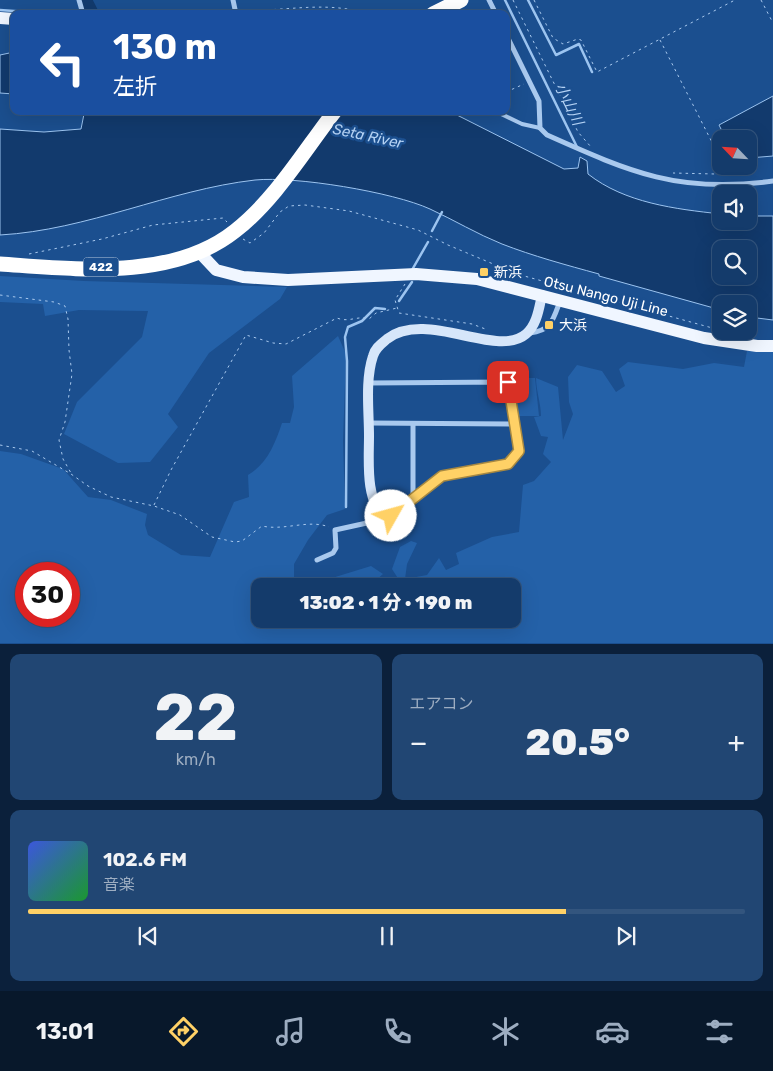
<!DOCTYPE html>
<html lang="ja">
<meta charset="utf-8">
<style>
:root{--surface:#143b6b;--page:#214673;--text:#f1f3f6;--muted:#9dadc1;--line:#33557e;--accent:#ffd166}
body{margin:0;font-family:Rubik,"Noto Sans JP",sans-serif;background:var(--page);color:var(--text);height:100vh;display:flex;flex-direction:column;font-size:19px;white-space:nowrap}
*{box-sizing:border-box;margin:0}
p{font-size:16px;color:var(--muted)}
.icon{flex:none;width:28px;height:28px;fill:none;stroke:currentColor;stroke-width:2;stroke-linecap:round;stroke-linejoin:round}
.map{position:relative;height:644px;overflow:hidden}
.details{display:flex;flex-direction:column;gap:10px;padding:10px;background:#0b203b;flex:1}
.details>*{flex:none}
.hud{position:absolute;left:10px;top:10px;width:500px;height:105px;border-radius:10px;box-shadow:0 5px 20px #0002,0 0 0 1px var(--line);background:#1a4fa0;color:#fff;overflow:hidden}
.needle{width:32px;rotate:295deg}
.tools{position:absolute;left:712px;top:130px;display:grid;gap:10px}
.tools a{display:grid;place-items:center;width:45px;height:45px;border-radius:10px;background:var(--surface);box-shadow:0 5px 20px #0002,0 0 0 1px var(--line);font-size:25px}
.speed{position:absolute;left:15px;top:562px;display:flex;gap:10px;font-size:25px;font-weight:700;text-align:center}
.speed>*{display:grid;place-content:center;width:65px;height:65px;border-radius:50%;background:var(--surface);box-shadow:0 5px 20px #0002,0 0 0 1px var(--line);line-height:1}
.speed .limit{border:8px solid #d22;background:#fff;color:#111}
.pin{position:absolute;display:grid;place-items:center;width:42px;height:42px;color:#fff;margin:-21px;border-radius:10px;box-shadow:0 2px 8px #0006}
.me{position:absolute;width:55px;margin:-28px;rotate:52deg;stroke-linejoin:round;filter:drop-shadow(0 0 4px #0008)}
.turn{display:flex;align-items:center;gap:18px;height:105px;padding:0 20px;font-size:22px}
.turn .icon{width:65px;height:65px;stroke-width:2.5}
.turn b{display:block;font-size:35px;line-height:42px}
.big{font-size:38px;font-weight:800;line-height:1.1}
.details .card{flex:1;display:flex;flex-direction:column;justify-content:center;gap:8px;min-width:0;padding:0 18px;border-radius:10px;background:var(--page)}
.details .dial{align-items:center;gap:0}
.dial b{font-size:65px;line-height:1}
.song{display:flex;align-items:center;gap:15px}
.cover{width:60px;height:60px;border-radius:8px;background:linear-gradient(135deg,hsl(230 70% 55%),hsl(130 70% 35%))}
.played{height:5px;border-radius:2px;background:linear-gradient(90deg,var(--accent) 75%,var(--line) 75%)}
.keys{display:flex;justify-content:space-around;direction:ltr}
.heat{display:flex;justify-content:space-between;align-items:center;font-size:28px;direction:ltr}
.details .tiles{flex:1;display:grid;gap:10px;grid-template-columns:1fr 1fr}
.card:last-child{grid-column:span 2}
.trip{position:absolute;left:251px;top:578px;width:270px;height:50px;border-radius:10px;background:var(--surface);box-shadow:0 5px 20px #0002,0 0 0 1px var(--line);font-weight:800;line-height:50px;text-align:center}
.tabs{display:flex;height:80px;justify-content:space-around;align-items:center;background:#08182b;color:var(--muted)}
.tabs .icon{width:35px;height:35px}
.tabs .on{color:var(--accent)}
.tabs b{font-size:22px;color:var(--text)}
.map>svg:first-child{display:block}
.green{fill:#2461a8;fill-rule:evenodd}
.water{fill:#123a6d;stroke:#9cc4f0;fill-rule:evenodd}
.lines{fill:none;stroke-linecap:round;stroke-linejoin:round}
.stream{stroke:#9cc4f0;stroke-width:2.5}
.river{stroke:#123a6d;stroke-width:14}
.path{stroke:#a9c9ee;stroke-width:1;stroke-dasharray:2.5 4;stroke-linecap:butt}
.lane{stroke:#a9c9ee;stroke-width:4}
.street{stroke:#a9c9ee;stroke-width:5}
.secondary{stroke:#d6e6fa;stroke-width:10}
.primary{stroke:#f0f6ff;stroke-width:12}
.highway{stroke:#fff;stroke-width:15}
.route-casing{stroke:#a68842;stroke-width:12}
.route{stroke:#ffd166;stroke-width:9}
.poi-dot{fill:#ffd166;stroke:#1b4f8f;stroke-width:2}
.labels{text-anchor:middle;stroke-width:5;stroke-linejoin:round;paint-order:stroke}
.shield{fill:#1b4f8f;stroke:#bbcadd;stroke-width:1}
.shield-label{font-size:12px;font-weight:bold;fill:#fff}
.poi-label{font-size:14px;fill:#fff;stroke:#1b4f8f;text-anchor:start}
.street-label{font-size:14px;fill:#fff;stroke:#1b4f8f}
.water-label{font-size:15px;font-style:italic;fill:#b5d3f5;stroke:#1b4f8f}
</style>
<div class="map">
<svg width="773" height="644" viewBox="0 0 773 644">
<rect width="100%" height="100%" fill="#1b4f8f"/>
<!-- green -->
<g class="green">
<polygon points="0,276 84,281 287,287 280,299 209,353 168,414 178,427 150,462 118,463 64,434 77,402 142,337 148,311 79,310 45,316 43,304 0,302"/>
<path d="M 338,336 L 346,354 L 343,441 L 345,509 L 327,515 L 308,540 L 294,564 L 294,586 L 260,586 L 260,619 L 512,619 L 512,586 L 397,586 L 401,583 L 392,569 L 400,547 L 411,541 L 417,543 L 407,564 L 405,579 L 427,575 L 439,558 L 446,570 L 459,564 L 456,553 L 492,537 L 519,532 L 523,485 L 534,481 L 551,462 L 543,454 L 548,437 L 541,436 L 534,417 L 541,416 C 541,403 536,391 536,378 L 558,387 L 563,440 L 573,414 L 569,402 L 568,377 L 577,365 L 602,371 L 616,392 L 625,386 L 619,369 L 628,362 L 683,369 L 714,363 L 744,367 L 747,351 L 773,351 L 773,643 L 0,643 L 0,451 L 21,454 L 63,469 L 88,497 L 111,500 L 147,514 L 145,525 L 148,535 L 181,555 L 210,557 L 234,502 L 249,497 L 248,475 C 267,464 275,444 282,423 L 290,423 L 294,407 L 292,376 ZM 26,574 L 69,574 L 69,616 L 26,616 Z"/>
<polygon points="522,375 525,378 535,378 539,416 517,416 511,376"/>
<polygon points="371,566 383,574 376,580 379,586 317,586 319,582"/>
</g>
<!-- water -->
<g class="water">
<polygon points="14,52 14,94 0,93 0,55"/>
<polygon points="773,96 773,156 749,158 749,139 726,139 719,125"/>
<path d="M 79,111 L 449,111 L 564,169 L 578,168 L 580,157 L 587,161 L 588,174 C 625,203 675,209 721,214 L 721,221 L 749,221 L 749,216 L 773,216 L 773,320 L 749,317 L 749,304 L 721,304 L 721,310 L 599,276 L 599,274 C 566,265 533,256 502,244 C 477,234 454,220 430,209 C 393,192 295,176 255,180 C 168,190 88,230 0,235 L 0,129 L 44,132 L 81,129 L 84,114 ZM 721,249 L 749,249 L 749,276 L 721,276 Z"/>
</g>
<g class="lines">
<!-- stream -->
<g class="stream">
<polyline points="505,0 577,147"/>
<polyline points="528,0 556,55 579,44 592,72"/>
<polyline points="0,10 57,14"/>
<polyline points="85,14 92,13"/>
<polyline points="432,231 442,212"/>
<polyline points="412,270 428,242"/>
<polyline points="399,301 412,282"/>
<polyline points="346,507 347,361 345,337 348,327 362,321 375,308 385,309"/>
</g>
<!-- river -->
<polyline class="river" points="85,0 92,14"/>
<!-- path -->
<g class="path">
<polyline points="513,0 578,132 591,147"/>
<polyline points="534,0 553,38 563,44 578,39 581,40 597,72 735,0"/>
<polyline points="761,0 773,23"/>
<path d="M 241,10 C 287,12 323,0 370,14"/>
<polyline points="660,40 719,156 715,174 673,173"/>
<polyline points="506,92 524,84"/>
<polyline points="243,239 250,243 264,233 280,212 289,206 305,205 349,211 418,230 448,245 517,274 716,329"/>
<polyline points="29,254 102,239 153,225 223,218 227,222"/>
<polyline points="405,284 395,300 399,313 472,324 488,330"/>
<polyline points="0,295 54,302 65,306 68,319 69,350 72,374 65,422 59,440 63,459 71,473"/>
<path d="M 0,445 L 32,451 L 71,474 L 88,486 L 111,497 L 154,506 L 180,515 L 212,537 L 235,542 L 242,541 L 262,526 C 284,531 309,519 329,527"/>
<path d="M 154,505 L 171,470 L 246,335 L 273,343 L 286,344 L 337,318 C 349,323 358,315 369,319 L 376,313 L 397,308"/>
</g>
<!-- lane -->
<polyline class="lane" points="495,111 522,124 540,128"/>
<!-- street -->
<g class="street">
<polyline points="79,0 83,14"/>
<polyline points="233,0 236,14"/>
<polyline points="489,0 496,14"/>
<path d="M 506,34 L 539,101 L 540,128 L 547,135 C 630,172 679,194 773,181"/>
<path d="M 530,333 C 551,331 553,320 560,301"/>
<polyline points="369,423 513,424"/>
<polyline points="413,424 413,498"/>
<polyline points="317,560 333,553 336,548 335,530 385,519 442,476 508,464 519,451 508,382 369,383"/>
</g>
<!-- secondary -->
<path class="secondary" d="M 385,519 C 365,499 369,462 369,436 C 369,411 365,380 373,356 C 375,348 381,344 387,339 C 426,309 497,359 526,334 C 537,325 539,308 542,295"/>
<!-- primary -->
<g class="primary">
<polyline points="0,18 14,19"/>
<polyline points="200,253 216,270 243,277 288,280 416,274 477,279 704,338 757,346 773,346"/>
</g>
<!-- highway -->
<g class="highway">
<polyline points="433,14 461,0"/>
<path d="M 0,264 C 76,269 172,281 235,231 C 275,200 304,151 335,111"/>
</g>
</g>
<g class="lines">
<!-- route casing -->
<g class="route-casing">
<polyline id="route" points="391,516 442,476 508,464 519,451 508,382"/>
</g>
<!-- route -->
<use href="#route" class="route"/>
</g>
<!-- markers -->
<g class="poi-dot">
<rect x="479" y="267" width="10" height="10" rx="2.5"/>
<rect x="544" y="320" width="10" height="10" rx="2.5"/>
</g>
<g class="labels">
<!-- shield labels -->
<rect class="shield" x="83.5" y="257.5" width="35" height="19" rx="4"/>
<g class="shield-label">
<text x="101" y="271">422</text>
</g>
<!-- poi labels -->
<g class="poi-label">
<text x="494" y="277">新浜</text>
<text x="559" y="330">大浜</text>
</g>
<!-- street labels -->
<g class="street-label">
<text transform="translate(606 296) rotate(14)" y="5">Otsu Nango Uji Line</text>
</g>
<!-- water labels -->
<g class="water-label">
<text transform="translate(569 104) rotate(64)" y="5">小山川</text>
<text transform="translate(368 136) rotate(12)" y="5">Seta River</text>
</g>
</g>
</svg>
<div class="tools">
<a><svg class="needle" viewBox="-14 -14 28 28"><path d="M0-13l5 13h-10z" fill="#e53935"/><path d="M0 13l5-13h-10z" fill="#9dadc1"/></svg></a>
<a><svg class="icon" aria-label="sound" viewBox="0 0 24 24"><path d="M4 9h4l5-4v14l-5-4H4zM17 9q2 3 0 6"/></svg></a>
<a><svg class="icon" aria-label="search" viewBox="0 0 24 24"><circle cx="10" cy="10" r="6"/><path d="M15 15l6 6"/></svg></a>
<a><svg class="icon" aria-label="layers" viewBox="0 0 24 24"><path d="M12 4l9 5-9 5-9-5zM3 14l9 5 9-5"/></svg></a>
</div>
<div class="speed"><div class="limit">30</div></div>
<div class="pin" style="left:508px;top:382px;background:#d93025"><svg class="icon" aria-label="arrive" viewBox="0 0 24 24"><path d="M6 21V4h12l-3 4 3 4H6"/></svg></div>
<svg class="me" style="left:391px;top:516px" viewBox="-20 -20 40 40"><circle r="19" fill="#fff"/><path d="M0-13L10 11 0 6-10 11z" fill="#ffd166"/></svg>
<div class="trip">13:02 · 1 分 · 190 m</div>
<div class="hud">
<div class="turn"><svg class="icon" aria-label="left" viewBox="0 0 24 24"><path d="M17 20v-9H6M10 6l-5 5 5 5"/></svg><div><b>130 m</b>左折</div></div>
</div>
</div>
<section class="details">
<div class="tiles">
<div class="card dial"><b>22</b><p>km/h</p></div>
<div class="card"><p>エアコン</p>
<div class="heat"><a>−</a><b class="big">20.5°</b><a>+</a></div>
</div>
<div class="card">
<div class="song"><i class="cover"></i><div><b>102.6 FM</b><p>音楽</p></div></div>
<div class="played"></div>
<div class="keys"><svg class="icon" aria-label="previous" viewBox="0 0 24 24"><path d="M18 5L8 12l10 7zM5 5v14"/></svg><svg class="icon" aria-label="pause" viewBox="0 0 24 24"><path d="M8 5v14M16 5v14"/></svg><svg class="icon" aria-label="next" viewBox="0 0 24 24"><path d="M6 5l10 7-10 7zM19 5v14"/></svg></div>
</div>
</div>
</section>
<nav class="tabs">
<b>13:01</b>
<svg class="icon on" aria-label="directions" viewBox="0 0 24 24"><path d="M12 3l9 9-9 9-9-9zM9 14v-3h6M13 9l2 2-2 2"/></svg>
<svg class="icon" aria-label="music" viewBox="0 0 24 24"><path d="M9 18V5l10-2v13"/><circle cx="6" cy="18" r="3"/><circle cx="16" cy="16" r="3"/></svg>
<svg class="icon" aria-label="phone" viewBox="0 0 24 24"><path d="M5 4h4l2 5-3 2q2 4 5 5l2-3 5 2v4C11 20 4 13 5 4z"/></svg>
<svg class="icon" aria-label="climate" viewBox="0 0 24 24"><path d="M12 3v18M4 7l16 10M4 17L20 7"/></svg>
<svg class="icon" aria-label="car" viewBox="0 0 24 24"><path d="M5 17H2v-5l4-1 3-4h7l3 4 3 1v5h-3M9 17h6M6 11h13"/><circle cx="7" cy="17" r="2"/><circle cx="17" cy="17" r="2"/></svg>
<svg class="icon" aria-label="filters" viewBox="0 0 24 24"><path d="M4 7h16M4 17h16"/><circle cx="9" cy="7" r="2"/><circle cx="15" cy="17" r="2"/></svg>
</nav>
